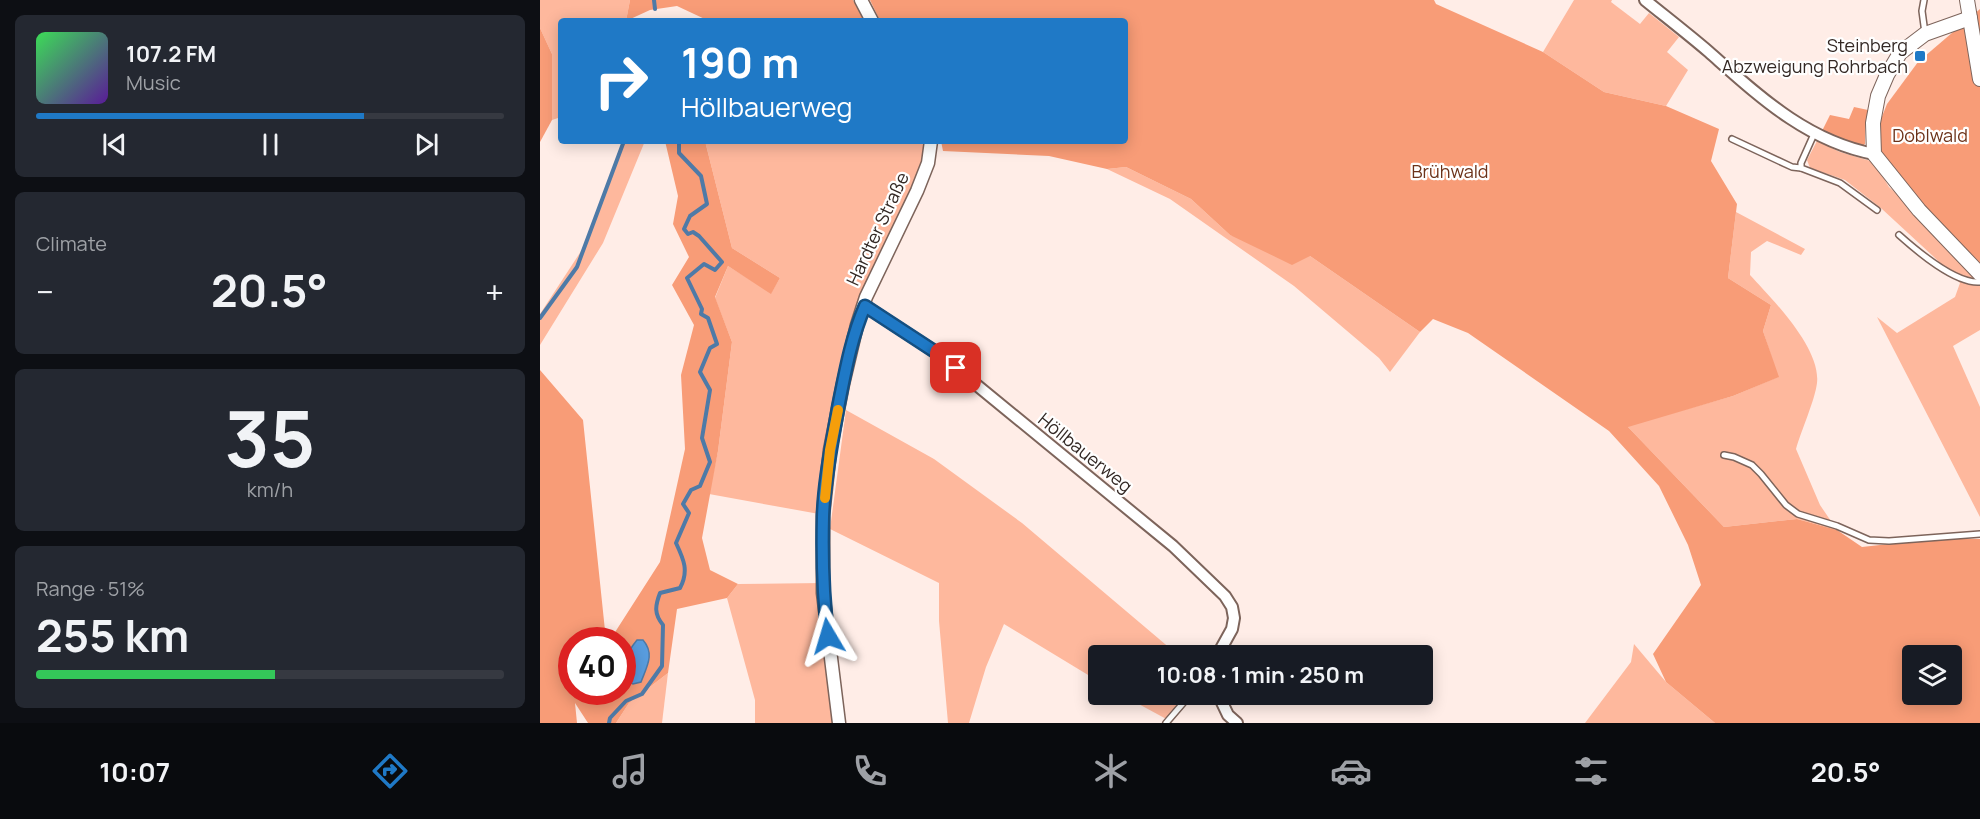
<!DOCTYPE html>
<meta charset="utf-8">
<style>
:root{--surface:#171b24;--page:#242831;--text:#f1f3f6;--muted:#9ea1a6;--line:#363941;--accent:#1f79c6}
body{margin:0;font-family:Manrope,sans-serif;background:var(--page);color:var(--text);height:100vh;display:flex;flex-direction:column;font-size:22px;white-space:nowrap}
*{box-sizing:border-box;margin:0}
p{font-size:20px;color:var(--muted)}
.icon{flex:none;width:33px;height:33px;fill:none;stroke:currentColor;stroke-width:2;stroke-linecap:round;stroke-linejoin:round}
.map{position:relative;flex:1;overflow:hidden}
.sheet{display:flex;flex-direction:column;gap:15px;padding:15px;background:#0d0f14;width:540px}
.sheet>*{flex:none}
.top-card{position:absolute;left:18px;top:18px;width:570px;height:126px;border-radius:6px;box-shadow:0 3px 15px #0003;background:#1f79c6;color:#fff;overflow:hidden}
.tools{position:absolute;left:1362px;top:645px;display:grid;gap:12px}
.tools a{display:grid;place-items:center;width:60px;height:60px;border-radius:6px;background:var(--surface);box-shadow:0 3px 15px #0003;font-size:30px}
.speed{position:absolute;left:18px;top:627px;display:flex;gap:12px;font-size:30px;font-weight:700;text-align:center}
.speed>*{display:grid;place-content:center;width:78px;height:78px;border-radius:50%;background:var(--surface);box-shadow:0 3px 15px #0003;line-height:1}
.speed .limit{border:9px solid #d22;background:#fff;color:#111}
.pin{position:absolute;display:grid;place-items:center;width:51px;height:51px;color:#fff;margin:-26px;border-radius:12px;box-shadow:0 3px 9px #0006}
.me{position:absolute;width:66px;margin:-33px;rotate:353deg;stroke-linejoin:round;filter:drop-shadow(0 0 4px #0008)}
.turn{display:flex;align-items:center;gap:21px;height:126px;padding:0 24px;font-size:27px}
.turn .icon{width:78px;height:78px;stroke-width:2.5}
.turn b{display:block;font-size:42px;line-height:51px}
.big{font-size:45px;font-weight:700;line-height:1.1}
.sheet .card{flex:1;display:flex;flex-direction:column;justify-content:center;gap:9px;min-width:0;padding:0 21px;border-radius:9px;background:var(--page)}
.sheet .dial{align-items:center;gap:0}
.dial b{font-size:78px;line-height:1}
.song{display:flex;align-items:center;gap:18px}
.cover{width:72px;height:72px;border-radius:9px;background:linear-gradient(135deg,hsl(130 70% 55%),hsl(270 70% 35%))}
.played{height:6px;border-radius:3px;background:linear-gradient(90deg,var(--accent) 70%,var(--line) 70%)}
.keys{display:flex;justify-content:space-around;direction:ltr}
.heat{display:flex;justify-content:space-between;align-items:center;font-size:33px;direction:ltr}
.charge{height:9px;border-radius:4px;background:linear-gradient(90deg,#34c759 51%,var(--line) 0)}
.trip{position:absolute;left:548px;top:645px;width:345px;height:60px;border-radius:6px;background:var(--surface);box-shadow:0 3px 15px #0003;font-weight:700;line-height:60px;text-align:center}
.dock{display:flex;height:96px;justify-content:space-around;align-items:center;background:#090b0e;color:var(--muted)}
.dock .icon{width:42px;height:42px}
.dock .current{color:var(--accent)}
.dock b{font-size:27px;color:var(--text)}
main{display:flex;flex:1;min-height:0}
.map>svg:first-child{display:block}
.green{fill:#feb89d}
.forest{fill:#f89c77;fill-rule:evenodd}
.water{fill:#599ddf;stroke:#4e7aa7;stroke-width:1.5}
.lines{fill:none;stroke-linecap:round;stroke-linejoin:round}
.stream{stroke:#4e7aa7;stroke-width:4}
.service-casing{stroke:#7d645b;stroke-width:8}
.minor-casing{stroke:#7d645b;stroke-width:14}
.tertiary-casing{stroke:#7d645b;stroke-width:15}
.secondary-casing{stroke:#7d645b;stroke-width:16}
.service{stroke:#fff;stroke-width:5}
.minor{stroke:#fff;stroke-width:10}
.tertiary{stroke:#fff;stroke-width:12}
.secondary{stroke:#fff;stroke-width:14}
.route-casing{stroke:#144f81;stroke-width:15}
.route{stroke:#1f79c6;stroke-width:10}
.slow{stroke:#f59e0b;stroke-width:10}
.poi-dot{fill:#1f79c6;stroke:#fff;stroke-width:2}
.labels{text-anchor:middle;stroke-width:4.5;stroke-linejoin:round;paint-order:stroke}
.poi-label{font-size:18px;fill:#332824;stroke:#fff;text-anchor:end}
.park-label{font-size:18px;fill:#6c3219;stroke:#fff}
.street-label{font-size:18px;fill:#332824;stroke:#fff}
</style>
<main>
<section class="sheet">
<div class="card">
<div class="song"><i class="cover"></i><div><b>107.2 FM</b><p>Music</p></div></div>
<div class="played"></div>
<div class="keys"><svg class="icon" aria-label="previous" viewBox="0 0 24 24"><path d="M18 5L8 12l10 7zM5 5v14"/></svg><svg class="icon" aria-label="pause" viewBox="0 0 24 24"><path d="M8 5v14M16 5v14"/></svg><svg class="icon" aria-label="next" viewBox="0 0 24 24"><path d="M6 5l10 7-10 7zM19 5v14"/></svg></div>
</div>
<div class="card"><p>Climate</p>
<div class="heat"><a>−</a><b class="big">20.5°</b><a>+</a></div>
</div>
<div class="card dial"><b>35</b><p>km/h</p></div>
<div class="card"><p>Range · 51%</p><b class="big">255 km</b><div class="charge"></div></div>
</section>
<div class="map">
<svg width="1440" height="723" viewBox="0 0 1440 723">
<rect width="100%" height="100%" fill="#ffede7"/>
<!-- green -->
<g class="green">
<polygon points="0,0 90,0 86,21 21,21 21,117 12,120 12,54 0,28"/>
<polygon points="1034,0 1072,0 1071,2 1100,24 1109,13 1139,37 1127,52 1148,70 1126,106 1064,92 1003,52"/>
<polygon points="84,141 105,141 63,243 0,345 0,314 47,242"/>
<polygon points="165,141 385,141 383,160 371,190 314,322 279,514 169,494 178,451 192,342 175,298 188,266 231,293 240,278 192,248"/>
<polygon points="1277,141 1300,152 1334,162 1349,187 1369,205 1422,261 1440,284 1440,330 1413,346 1440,407 1440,517 1337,317 1357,333 1415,297 1420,283 1394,257 1342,209 1305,180 1270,168 1267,160"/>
<polygon points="586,167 651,199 690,235 770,256 880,332 850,372 839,358 754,286 630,199 567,169"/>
<path d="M 1196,212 L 1265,249 L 1261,255 L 1227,241 L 1211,252 L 1210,275 C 1232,299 1281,348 1277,383 C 1275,400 1261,431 1256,449 L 1280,505 L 1297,530 L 1257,519 L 1184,527 L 1087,426 L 1193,396 L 1238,377 L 1223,331 L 1231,305 L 1188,278 Z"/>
<polygon points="306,410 394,459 482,523 638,655 558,656 558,681 464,624 446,667 429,723 408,723 399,621 399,583 290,529"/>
<polygon points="283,583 299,723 215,723 215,700 187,598 198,584"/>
<polygon points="1094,644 1126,682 1175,723 1045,723 1091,662"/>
<polygon points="128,673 122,723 76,723 89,703"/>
<polygon points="582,695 650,695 630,721"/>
</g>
<!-- forest -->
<g class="forest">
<polygon points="90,0 313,0 324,21 169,21 137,6 110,10 86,21"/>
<path d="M 330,0 L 894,0 L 896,4 L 1003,52 L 1064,92 L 1126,106 L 1179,129 L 1171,161 L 1197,204 L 1188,278 L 1231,305 L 1223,331 L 1239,377 L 1193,396 L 1088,427 L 1184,527 L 1257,519 L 1297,530 L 1322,547 L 1403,538 L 1440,539 L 1440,723 L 1175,723 L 1126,682 L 1113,654 L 1161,585 L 1148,545 L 1119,486 L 1069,431 L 928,333 L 893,319 L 880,332 L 770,256 L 752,265 L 690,235 L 651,199 L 586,167 L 567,169 L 509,156 L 403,151 L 401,141 L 585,141 L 585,21 L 340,21 ZM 1372,656 L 1412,656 L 1412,694 L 1372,694 Z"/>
<polygon points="1440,9 1440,273 1376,202 1340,153 1339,124 1347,104 1378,62"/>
<polygon points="0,28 12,54 12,120 0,142"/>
<polygon points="1314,107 1328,110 1325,129 1325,144 1320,148 1281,133 1290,115 1309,119"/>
<polygon points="125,141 165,141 192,248 240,278 231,294 188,266 175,297 192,342 178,451 162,538 170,570 198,584 187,598 137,609 128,673 89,703 76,723 48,723 35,703 37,723 0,723 0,370 43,420 66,640 32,640 32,692 82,692 82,640 70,640 120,562 145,449 141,375 154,325 132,285 149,257 133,224 138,196"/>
</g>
<!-- water -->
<path class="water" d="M 97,640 L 103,640 C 115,654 107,666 101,682 L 93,684 L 85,680 C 80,666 88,651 97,640 Z"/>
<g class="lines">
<!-- stream -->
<g class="stream">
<polyline points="114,0 115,9"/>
<polyline points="0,318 37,267 84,141"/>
<path d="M 69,723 L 70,718 L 86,701 L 102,694 L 122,666 L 123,625 C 114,614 115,606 120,593 L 140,588 C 149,571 144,560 136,543 L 149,513 L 143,504 L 151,490 L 160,486 L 170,462 L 162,438 L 170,390 L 160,372 L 170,348 L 177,344 L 168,318 L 161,314 L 162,309 L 147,278 L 164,264 L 175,270 L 182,262 L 159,236 L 153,232 L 148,234 L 144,229 L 150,216 L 167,204 L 161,176 L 139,153 L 139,141"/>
</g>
<!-- service casing -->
<g class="service-casing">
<g id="service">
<polyline points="1384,0 1382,11 1385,33"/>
<polyline points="1274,134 1261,163 1261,168 1300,183 1337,210"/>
<polyline points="1192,139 1252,167 1261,168"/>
<path d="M 1359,235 C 1377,251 1415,284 1440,282"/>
<polyline points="1184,455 1194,457 1212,465 1221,474 1246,505 1258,514 1297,526 1329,540 1349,541 1440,534"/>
<polyline points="626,723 651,694"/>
</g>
</g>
<!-- minor casing -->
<g class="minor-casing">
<g id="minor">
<path d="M 1105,0 C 1126,17 1148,34 1169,52 C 1219,96 1266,141 1334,154"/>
<polyline points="325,306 400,355 633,546 685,596 692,607 694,618 692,629 677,656"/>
<polyline points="678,694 688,715 697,723"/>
</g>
</g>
<!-- tertiary casing -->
<g class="tertiary-casing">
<g id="tertiary">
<polyline points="321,0 332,21"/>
<polyline points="299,723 283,593 283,515 290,450 303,384 317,325 326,297 377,191 388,163 391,141"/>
</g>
</g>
<!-- secondary casing -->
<g class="secondary-casing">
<g id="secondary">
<polyline points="1427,0 1440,79"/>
<polyline points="1430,18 1385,34 1360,53 1347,75 1338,96 1333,123 1334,154 1379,210 1440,274"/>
</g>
</g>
<!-- service -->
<use href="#service" class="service"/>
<!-- minor -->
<use href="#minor" class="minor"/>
<!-- tertiary -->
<use href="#tertiary" class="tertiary"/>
<!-- secondary -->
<use href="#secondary" class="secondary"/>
</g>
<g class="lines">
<!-- route casing -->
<g class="route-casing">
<path id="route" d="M 288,636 C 283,596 282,557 283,517 C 284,481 292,444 298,408 C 305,373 311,338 325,306 L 400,355 L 416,368"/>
</g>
<!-- route -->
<use href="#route" class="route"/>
<!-- slow -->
<polyline class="slow" points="285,498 290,450 298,410"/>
</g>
<!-- markers -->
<rect class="poi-dot" x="1374" y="50" width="12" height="12" rx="3"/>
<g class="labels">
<!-- poi labels -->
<g class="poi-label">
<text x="1368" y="52">Steinberg<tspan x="1368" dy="21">Abzweigung Rohrbach</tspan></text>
</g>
<!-- park labels -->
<g class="park-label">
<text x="1390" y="142">Doblwald</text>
<text x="910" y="178">Brühwald</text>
</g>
<!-- street labels -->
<g class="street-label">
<text transform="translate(338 229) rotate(-65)" y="6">Hardter Straße</text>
<text transform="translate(545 453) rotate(39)" y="6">Höllbauerweg</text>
</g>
</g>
</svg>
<div class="tools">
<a><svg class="icon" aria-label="layers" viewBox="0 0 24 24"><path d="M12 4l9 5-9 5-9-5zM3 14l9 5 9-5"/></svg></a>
</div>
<div class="speed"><div class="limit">40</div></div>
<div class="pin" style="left:416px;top:368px;background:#d93025"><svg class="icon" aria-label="arrive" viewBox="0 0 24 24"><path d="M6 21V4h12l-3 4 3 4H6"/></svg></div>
<svg class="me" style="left:288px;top:636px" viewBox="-20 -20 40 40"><path d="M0-17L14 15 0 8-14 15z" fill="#1f79c6" stroke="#fff" stroke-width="4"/></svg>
<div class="trip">10:08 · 1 min · 250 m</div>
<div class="top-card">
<div class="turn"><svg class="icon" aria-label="right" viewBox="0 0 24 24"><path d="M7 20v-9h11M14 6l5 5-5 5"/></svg><div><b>190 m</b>Höllbauerweg</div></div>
</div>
</div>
</main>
<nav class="dock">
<b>10:07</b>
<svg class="icon current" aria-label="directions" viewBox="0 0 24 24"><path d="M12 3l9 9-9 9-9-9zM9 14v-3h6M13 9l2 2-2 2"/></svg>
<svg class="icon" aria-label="music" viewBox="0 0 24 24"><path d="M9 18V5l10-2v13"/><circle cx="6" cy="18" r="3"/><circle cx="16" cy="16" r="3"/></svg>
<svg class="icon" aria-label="phone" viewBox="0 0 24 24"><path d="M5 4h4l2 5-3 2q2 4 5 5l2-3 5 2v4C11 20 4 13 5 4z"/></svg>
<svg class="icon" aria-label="climate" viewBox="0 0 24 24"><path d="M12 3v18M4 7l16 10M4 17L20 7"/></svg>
<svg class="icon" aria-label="car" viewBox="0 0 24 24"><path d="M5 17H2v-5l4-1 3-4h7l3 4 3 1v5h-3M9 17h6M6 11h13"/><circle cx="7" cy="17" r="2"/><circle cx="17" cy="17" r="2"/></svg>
<svg class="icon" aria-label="filters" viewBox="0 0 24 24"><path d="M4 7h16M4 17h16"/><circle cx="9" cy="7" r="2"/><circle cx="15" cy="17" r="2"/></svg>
<b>20.5°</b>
</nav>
